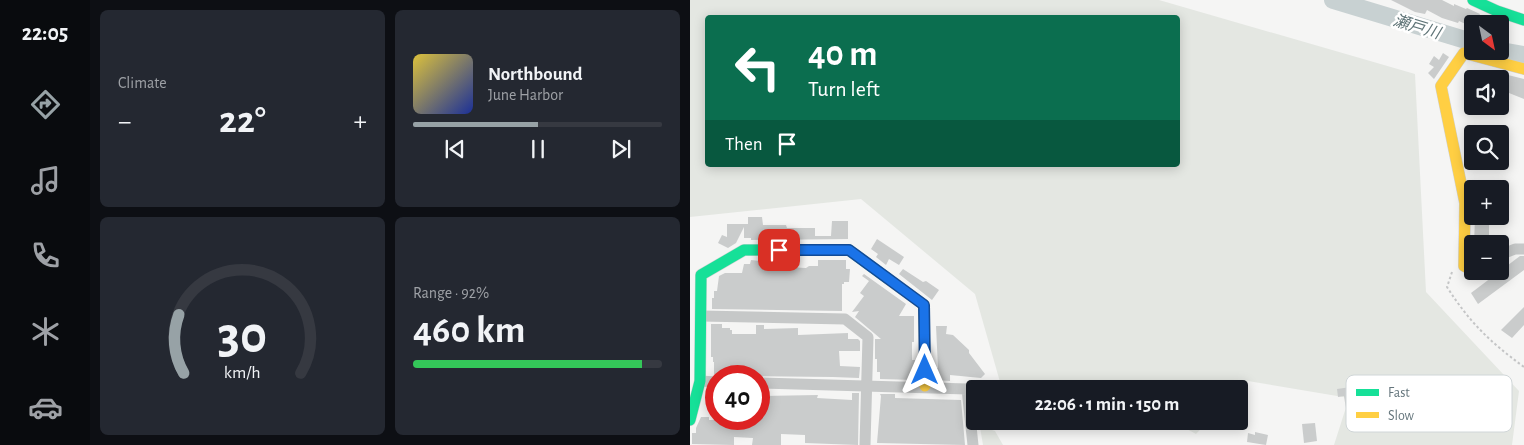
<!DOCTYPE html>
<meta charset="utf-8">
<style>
:root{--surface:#171b24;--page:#242831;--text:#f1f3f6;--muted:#9ea1a6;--line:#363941;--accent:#97a2a6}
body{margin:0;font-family:"Alegreya Sans","Noto Sans JP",sans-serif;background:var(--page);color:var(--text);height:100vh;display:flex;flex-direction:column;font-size:19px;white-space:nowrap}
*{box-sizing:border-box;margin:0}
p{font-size:16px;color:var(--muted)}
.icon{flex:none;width:28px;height:28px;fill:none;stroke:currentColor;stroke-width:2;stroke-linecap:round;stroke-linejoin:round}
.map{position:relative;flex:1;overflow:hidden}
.side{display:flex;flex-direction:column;gap:10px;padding:10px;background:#0d0f14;width:600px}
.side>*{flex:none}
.banner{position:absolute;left:15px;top:15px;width:475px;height:152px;border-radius:5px;box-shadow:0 2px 12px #0003;background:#0b6e4f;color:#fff;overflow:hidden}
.needle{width:32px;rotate:147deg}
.controls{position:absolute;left:774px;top:15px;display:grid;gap:10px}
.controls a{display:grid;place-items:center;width:45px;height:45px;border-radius:5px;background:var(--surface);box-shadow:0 2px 12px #0003;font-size:25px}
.speed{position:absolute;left:15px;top:365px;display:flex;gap:10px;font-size:25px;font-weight:700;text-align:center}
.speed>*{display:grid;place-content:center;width:65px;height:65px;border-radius:50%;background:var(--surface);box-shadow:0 2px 12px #0003;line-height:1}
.speed .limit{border:8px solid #d22;background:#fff;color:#111}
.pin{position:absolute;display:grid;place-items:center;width:42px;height:42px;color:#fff;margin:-21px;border-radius:10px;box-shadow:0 2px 8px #0006}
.me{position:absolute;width:55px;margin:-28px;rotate:0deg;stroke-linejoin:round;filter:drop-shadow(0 0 4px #0008)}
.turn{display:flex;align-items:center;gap:18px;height:105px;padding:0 20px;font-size:22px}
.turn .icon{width:65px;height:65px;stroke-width:2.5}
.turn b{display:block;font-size:35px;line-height:42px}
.then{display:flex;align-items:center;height:48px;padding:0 20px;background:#0003;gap:10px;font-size:19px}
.big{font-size:38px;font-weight:700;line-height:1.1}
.side .card{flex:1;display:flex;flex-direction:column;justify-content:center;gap:8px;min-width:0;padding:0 18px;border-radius:8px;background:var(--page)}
.side .dial{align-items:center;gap:0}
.dial svg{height:130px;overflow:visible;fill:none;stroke:var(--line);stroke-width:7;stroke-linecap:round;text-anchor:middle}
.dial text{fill:var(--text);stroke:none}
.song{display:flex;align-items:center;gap:15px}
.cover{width:60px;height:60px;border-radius:8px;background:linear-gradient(135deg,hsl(50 70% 55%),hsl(230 70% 35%))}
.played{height:5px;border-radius:2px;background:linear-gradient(90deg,var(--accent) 50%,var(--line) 50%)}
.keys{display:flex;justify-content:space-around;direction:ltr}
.heat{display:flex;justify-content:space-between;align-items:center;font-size:28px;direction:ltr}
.charge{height:8px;border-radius:4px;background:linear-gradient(90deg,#34c759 92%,var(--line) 0)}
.side .tiles{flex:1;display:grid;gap:10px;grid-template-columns:repeat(2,1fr)}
.trip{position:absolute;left:276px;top:380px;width:282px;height:50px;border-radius:5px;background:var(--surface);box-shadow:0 2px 12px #0003;font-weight:700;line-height:50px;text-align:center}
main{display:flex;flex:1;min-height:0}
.tab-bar{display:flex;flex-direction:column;width:90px;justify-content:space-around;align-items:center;background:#090b0e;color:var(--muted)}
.tab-bar .icon{width:35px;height:35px}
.tab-bar .selected{color:var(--accent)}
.tab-bar b{font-size:22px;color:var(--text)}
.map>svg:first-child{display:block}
.green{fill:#e4e7e2;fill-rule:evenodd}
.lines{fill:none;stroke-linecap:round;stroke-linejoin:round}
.river{stroke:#c8d1d2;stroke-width:18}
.building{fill:#cacccc}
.fast-casing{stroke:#d1d2d2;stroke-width:12}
.slow-casing{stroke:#d1d2d2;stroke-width:12}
.path{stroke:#c4c5c6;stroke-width:2;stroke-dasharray:2.5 2.5;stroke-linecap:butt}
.street{stroke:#c6c8c8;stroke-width:11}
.fast{stroke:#16e098;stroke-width:11}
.slow{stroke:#ffcf43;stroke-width:11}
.route-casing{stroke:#114b97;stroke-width:12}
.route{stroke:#1a73e8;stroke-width:9}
.labels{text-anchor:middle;stroke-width:5;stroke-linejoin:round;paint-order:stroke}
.water-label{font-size:16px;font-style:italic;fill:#5f7477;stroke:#fff}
.key{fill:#fff;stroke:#d0d6d8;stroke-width:1}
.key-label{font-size:14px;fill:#64757c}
</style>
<main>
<nav class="tab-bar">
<b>22:05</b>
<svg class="icon selected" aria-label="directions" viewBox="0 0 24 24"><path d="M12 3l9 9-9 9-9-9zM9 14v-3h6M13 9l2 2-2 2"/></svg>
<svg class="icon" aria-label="music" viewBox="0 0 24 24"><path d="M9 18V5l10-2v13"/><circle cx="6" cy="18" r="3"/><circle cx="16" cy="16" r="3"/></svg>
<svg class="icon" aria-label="phone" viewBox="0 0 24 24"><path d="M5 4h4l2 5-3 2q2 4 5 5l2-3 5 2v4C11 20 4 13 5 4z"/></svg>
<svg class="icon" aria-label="climate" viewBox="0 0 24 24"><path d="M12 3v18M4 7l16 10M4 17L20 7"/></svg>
<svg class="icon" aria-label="car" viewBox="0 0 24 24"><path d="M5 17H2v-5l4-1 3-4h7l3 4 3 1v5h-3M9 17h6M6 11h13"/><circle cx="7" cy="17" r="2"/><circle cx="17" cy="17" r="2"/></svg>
</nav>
<section class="side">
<div class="tiles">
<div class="card"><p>Climate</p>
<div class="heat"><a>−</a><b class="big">22°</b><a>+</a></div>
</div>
<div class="card">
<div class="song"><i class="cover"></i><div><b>Northbound</b><p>June Harbor</p></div></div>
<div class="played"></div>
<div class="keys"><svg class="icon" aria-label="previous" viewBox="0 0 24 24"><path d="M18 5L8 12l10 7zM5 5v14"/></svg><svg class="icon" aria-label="pause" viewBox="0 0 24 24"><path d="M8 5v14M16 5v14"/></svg><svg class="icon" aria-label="next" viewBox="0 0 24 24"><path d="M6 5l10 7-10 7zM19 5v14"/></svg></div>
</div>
<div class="card dial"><svg viewBox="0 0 100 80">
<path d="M14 69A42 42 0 1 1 86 69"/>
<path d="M14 69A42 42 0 0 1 11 33" stroke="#97a2a6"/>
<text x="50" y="56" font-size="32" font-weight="700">30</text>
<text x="50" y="72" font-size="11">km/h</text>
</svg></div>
<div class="card"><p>Range · 92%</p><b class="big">460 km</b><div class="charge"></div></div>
</div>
</section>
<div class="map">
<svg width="834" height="445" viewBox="0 0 834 445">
<rect width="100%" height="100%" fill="#f5f5f4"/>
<!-- green -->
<g class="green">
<path d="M 0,0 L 469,0 L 725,74 L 736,292 L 829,391 L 822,445 L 644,445 L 659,398 L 558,381 L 550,389 L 422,389 L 411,383 L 371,389 L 312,389 L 285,294 L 171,199 L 0,217 ZM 18,18 L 488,18 L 488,165 L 18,165 Z"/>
<polygon points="289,421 294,422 299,429 305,431 313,445 293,445"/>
<polygon points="482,421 518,421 506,434"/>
</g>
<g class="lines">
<!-- river -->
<g class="river">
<polyline points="643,0 782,42"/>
<polyline points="810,51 834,55"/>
</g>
</g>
<!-- building -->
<g class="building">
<polygon points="701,0 752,0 764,6 764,4 776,9 777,8 790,14 786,24 782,24 782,27 769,21 768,23 752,18 737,10 735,14 725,12"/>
<polygon points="753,53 759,57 744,79 738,73 744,67 739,64 744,56 749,60"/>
<polygon points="814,74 834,79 834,99 819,93 818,96 810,93 810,84"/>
<polygon points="58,217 72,217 73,225 96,225 97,228 125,228 125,236 141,236 142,221 158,221 158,239 61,240 61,238 54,238 54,227 46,243 38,248 28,243 32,235 37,237 37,224 58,224"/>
<polygon points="785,218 798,219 799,221 799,244 784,244"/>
<polygon points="187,239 214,257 209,265 199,259 196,265 186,257 188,254 181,249"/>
<polygon points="830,256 834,256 834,270 788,304 781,293"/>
<polygon points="61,260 78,262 78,269 97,270 97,267 116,268 119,266 128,266 128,260 156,260 156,269 160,269 159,282 154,282 154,284 152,284 152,311 22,309 22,298 24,298 24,291 27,291 29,276 35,273 52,273 54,264 60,264"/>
<polygon points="213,269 233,282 236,281 249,290 242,300 209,274"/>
<polygon points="174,274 216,304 209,316 224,316 224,342 222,342 222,360 225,360 225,380 190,379 190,372 187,372 187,359 185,359 185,339 191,339 165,317 169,311 162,312 174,296 170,293 179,281 172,276"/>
<polygon points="834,307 834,325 822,338 811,330"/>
<polygon points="21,324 32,324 32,328 40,328 40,330 42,330 42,334 66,334 66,325 74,325 74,329 108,328 108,335 158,333 158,339 168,339 170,341 170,351 149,351 150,366 170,367 169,378 143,377 31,376 24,374 24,362 23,362 23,357 21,357"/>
<polygon points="246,326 257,326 256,334 263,335 279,350 279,353 295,374 291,378 260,375 260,381 245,380 245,368 248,368"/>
<polygon points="661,387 662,398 669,397 672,420 658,422 654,396 648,397 647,389"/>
<polygon points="162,393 169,393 168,445 115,443 115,435 91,434 91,445 62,445 63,438 44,437 44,445 2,444 2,433 6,433 6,428 11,417 19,417 19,420 70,419 70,396 128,395 127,398 162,400"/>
<polygon points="190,394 205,394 205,398 271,400 275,445 187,443 191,396"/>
<polygon points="625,423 627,441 614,443 612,424"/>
<polygon points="565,432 578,435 576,445 557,442 558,433 565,435"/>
</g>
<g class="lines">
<!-- fast casing -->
<g class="fast-casing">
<g id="fast">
<polyline points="783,0 807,11 834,20"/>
<polyline points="0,420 10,381 11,275 54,250 159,250 197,278"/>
</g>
</g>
<!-- slow casing -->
<g class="slow-casing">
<g id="slow">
<polyline points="782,268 780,269 774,266 775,203 751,86 774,53 834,69"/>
<polyline points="197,278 234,305 235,386"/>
</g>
</g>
<!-- path -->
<path class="path" d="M 762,272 L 757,287 C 780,323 800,342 834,367"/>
<!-- street -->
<g class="street">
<polyline points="810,255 825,249 834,249"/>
<polyline points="11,316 155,319 178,337 175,445"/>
<polyline points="10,381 26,382"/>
<polyline points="69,383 277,389 283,445"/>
</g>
<!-- fast -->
<use href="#fast" class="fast"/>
<!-- slow -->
<use href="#slow" class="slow"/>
</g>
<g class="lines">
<!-- route casing -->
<g class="route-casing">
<polyline id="route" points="89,250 159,250 234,305 235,370"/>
</g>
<!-- route -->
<use href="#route" class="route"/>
</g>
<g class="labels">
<!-- water labels -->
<g class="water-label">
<text transform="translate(727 26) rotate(17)" y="6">瀬戸川</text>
</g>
</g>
<!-- legend -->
<rect x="656" y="375" width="166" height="57" rx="8" class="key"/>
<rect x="666" y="389" width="23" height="7" fill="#16e098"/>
<rect x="666" y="412" width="23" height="6" fill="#ffcf43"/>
<g class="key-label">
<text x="698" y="397">Fast</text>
<text x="698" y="420">Slow</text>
</g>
</svg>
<div class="controls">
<a><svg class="needle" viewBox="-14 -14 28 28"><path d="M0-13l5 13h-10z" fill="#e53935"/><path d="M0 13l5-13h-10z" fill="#9ea1a6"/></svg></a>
<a><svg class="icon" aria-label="sound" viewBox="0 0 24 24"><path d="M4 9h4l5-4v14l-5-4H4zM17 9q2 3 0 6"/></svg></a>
<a><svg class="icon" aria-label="search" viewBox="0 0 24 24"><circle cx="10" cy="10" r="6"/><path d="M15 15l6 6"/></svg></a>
<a>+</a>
<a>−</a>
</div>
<div class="speed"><div class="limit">40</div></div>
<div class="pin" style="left:89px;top:250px;background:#d93025"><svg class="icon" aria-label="arrive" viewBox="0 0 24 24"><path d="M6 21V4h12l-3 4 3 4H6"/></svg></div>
<svg class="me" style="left:235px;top:370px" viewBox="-20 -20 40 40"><path d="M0-17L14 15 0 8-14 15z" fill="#1a73e8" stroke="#fff" stroke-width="4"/></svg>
<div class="trip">22:06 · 1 min · 150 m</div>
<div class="banner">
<div class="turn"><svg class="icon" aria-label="left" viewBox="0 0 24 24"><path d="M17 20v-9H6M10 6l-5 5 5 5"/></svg><div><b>40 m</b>Turn left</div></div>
<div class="then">Then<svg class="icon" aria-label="arrive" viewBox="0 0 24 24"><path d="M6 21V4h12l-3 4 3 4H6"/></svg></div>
</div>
</div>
</main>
